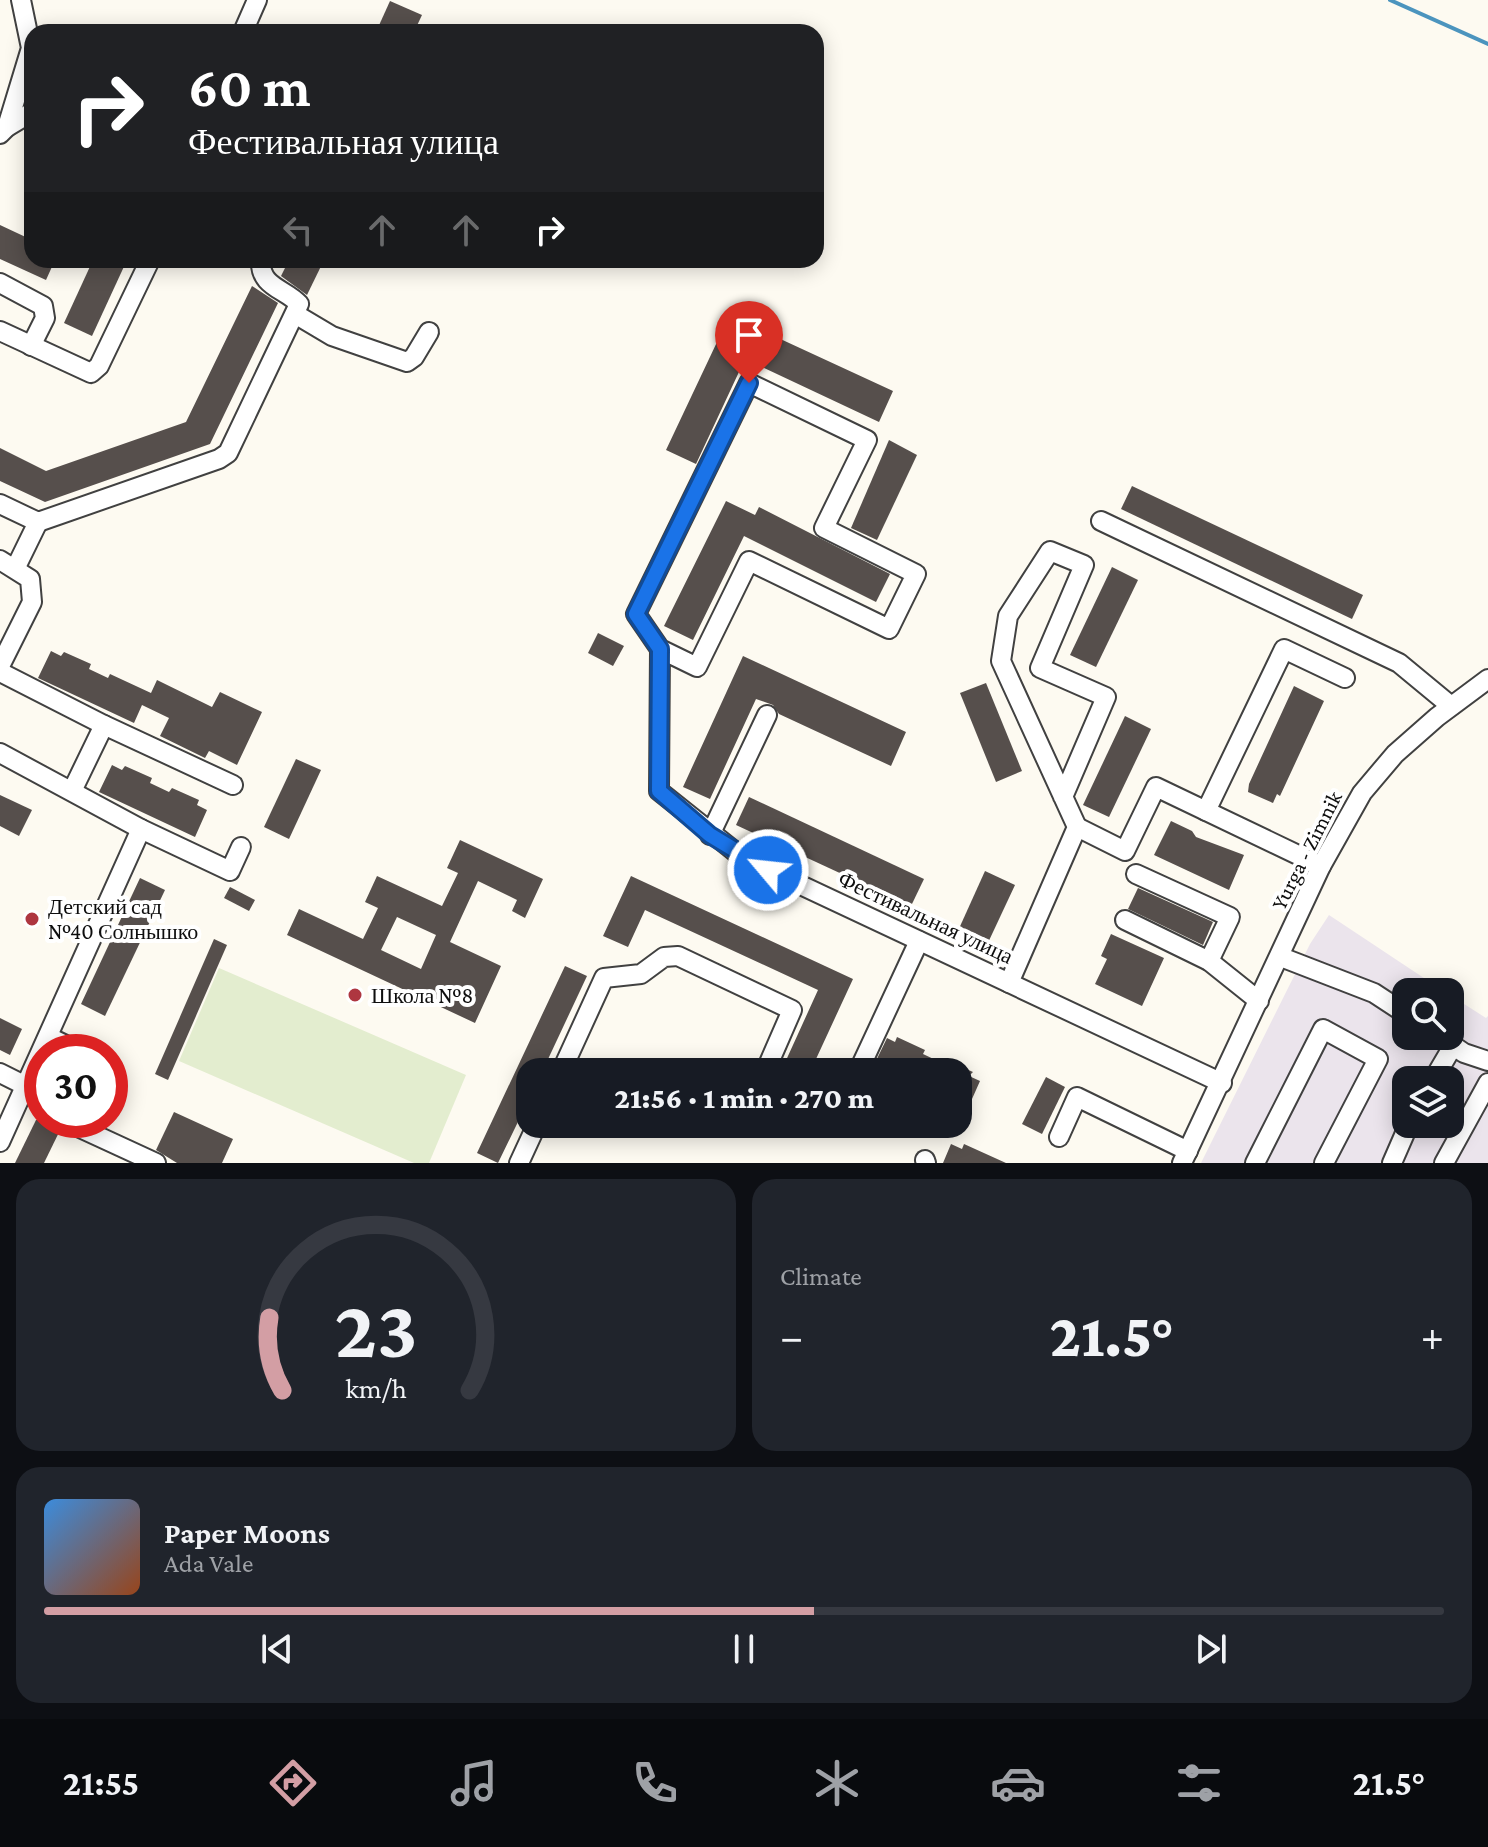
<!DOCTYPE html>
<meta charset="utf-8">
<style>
:root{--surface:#171b24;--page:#20242c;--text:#f1f3f6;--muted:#9ea1a6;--line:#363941;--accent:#d39ea4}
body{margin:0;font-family:"Crimson Pro",serif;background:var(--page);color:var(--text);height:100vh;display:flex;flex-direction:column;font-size:30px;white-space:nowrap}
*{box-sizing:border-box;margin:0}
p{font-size:26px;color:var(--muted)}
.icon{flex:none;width:44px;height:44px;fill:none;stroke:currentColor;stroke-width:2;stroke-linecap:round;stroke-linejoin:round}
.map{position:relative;height:1163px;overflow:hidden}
.drawer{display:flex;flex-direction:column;gap:16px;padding:16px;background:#0d0f14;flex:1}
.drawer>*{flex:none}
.banner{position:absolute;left:24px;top:24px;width:800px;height:244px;border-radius:24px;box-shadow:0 4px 20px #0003;background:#202124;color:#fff;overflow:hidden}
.buttons{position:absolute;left:1392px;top:978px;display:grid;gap:16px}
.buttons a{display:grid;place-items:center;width:72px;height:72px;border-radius:16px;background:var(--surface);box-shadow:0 4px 20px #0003;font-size:40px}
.speed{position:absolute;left:24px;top:1034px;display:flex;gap:16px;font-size:40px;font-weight:700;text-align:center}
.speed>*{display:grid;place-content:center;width:104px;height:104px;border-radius:50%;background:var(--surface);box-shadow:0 4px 20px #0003;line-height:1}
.speed .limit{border:12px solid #d22;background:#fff;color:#111}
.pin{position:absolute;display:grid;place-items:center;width:68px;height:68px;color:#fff;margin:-82px -34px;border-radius:50% 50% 50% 0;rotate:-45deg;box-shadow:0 0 8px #0007}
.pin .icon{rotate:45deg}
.me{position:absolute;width:88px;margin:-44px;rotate:298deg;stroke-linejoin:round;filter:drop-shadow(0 0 6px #0008)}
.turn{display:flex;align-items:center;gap:28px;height:168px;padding:0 32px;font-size:36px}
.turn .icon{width:104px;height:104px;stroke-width:2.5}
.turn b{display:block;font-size:56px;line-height:68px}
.lanes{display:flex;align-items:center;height:76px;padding:0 32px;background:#0003;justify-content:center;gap:40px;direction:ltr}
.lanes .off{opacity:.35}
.big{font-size:60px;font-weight:800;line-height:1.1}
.drawer .card{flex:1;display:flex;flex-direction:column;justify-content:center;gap:12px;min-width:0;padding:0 28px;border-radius:24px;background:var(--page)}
.drawer .dial{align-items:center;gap:0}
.dial svg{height:208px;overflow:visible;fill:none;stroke:var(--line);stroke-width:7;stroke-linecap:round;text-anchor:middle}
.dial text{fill:var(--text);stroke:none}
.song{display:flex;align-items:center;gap:24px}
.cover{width:96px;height:96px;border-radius:12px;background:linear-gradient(135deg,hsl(210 70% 55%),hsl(20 70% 35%))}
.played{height:8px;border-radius:4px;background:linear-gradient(90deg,var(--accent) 55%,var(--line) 55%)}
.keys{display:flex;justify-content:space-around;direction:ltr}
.heat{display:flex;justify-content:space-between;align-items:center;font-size:44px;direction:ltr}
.drawer .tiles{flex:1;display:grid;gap:16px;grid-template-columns:1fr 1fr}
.card:last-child{grid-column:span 2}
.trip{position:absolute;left:516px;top:1058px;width:456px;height:80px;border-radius:24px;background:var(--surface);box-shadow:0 4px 20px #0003;font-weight:800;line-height:80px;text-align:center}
.tabs{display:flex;height:128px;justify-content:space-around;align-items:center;background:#090b0e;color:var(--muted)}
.tabs .icon{width:56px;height:56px}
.tabs .current{color:var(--accent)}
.tabs b{font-size:36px;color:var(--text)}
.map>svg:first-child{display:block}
.industrial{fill:#ebe4ec;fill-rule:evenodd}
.pitch{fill:#e3edcf}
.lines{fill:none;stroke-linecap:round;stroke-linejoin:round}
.stream{stroke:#4b94be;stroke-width:4}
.building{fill:#564f4c;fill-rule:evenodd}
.minor-casing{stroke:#414141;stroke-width:22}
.minor{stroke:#fff;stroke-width:18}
.route-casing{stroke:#114b97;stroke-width:20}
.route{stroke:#1a73e8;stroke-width:14}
.poi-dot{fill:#ae3640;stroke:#fff;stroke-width:3}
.labels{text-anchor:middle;stroke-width:8;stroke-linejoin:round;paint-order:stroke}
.street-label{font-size:22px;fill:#0e0e0e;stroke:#fff}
.poi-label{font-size:22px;fill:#0e0e0e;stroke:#fff;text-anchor:start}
</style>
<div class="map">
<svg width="1488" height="1163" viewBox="0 0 1488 1163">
<rect width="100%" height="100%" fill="#fdfaf1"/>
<!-- industrial -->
<path class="industrial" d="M 1329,915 L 1445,992 L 1406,992 L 1406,1036 L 1450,1036 L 1450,995 L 1486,1018 L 1488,1016 L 1488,1163 L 1201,1163 L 1310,944 ZM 1406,1080 L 1450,1080 L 1450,1124 L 1406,1124 Z"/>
<!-- pitch -->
<polygon class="pitch" points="219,968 466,1075 429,1163 414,1163 179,1061"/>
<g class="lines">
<!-- stream -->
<polyline class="stream" points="1390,0 1488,44"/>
</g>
<!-- building -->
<g class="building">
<polygon points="390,1 422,15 414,32 376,32"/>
<polygon points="0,225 32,240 32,260 55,260 46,280 0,259"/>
<polygon points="93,260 127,260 92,336 64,323"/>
<polygon points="289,260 324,260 307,295 281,276"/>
<polygon points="252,286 278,303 210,444 45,502 0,481 0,448 46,471 186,422"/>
<polygon points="726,323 756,337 759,329 893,391 879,422 745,359 696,464 666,450"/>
<polygon points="889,440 917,455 877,540 851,528"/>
<polygon points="1132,486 1363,595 1352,619 1121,509"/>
<polygon points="726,501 755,515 759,507 890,574 876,602 744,536 693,640 664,626"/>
<polygon points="1112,567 1138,580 1096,667 1070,655"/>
<polygon points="598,633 624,646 613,666 588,653"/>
<polygon points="51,651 61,656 64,652 91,664 89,669 108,678 110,674 151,693 157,680 212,707 220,692 262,712 237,765 209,751 205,758 160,736 169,718 142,705 134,723 38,678"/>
<polygon points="743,656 906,732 891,766 779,714 773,705 756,699 710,799 683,787"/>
<polygon points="986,683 1022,771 996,782 960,693"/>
<polygon points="1294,686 1324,701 1280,796 1277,794 1273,803 1248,792 1249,784"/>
<polygon points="1125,716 1151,729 1109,817 1083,805"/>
<polygon points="296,759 321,770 289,839 264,827"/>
<polygon points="112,765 122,770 125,766 152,778 150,783 169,792 172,788 199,800 197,805 207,810 195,837 99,792"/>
<polygon points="0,795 32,810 19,836 0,826"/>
<polygon points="749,797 924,879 911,906 736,825"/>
<polygon points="1171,821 1192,831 1196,837 1244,855 1229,890 1154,855"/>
<path d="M 460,840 L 543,879 L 525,918 L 512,911 L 517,900 L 478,881 L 450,942 L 501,966 L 475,1023 L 287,935 L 299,909 L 363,939 L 378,908 L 365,902 L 377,876 L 442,906 L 458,873 L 447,868 ZM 397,917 L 436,935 L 421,969 L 381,950 Z"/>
<polygon points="985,871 1015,885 986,947 957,933"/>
<polygon points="631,876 853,979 810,1072 794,1072 783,1067 818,990 645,910 628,947 603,936"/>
<polygon points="140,878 165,890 105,1016 81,1004"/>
<polygon points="230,887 255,900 249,911 224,898"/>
<polygon points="1138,888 1213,922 1203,945 1128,909"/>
<polygon points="1111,934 1164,958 1142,1006 1095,984 1107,959 1101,956"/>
<polygon points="214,939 227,945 168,1080 155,1074"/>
<polygon points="565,966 587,976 542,1072 530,1072 530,1097 498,1163 477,1153"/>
<polygon points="0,1018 22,1029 10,1055 0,1050"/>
<polygon points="897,1037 925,1050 923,1054 942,1063 944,1059 973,1072 969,1076 980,1081 968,1108 958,1103 958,1072 902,1072 890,1066 888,1071 874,1065 887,1038 895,1042"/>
<polygon points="700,1058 730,1072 693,1072"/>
<polygon points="1046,1077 1065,1087 1042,1134 1022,1124"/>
<polygon points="174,1112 233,1139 222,1163 177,1163 156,1150"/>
<polygon points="36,1120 65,1120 44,1163 15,1163"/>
<polygon points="951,1144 962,1149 964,1144 1006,1163 943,1163"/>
</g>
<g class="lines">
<!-- minor casing -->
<g class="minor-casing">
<g id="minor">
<polyline points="243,32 257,0"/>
<polyline points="7,127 32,112"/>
<polyline points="0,134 7,127 31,48 21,0"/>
<polyline points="0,283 43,306 45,318 31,346"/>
<polyline points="295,314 332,336 407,362 414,357 429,332"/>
<polyline points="0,331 91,373 99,366 150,260"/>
<path d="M 0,504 L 38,522 L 219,459 L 228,453 L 299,304 C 286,289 259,287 261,260"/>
<polyline points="1101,521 1399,663 1451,706"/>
<polyline points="0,560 30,579 32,602 0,666"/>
<polyline points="16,567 38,522"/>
<polyline points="660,649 697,667 749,561 889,629 916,574 824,528 867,440 749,383 636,614 660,649 659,791 743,858 1222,1083"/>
<polyline points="0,672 104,725"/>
<polyline points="0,753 141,829 0,1142"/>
<polyline points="73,789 104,725 233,785"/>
<polyline points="1206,811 1284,649 1345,678"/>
<polyline points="1077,827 1125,851 1156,787 1321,866"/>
<polyline points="141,829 230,871 241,847"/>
<polyline points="710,835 767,715"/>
<polyline points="1136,874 1230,917 1209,961"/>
<polyline points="1125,920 1209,961 1259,1001"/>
<polyline points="1281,957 1374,993 1406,1014"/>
<polyline points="1009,983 1077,827 1001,661 1008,616 1050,551 1084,565 1040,668 1106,697 1063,797"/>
<polyline points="1439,1036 1464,1053 1488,1061"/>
<polyline points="49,1037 80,1052"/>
<polyline points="561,1072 604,978 641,974 664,957 678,956 792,1010 765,1072"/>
<polyline points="858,1072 919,941"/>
<polyline points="0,1073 26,1086"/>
<polyline points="1433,1080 1453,1046"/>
<polyline points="81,1120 78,1127 156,1163"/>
<polyline points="833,1124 835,1124"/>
<polyline points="1059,1137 1077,1097 1188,1151"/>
<polyline points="925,1160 926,1163"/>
<polyline points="519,1163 537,1124"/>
<polyline points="1182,1163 1321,866 1362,793 1395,754 1437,717 1488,679"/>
<polyline points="1255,1163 1323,1029 1378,1059 1324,1163"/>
<polyline points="1392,1163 1409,1124"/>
<polyline points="1444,1163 1488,1083"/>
</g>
</g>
<!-- minor -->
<use href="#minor" class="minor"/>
</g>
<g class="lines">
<!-- route casing -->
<g class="route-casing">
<polyline id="route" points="749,383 636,614 660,649 659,791 710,835 768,870"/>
</g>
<!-- route -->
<use href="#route" class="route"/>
</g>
<!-- markers -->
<g class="poi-dot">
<circle cx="32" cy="919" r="8"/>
<circle cx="355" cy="995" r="8"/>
</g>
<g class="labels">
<!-- street labels -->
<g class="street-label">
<text transform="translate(1306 850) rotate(-63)" y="8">Yurga - Zimnik</text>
<text transform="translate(926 917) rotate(25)" y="8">Фестивальная улица</text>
</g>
<!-- poi labels -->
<g class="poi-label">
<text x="48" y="914">Детский сад<tspan x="48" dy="25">№40 Солнышко</tspan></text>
<text x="371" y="1003">Школа №8</text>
</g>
</g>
</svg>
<div class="buttons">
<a><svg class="icon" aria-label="search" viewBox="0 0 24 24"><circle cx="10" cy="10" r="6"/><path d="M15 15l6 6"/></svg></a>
<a><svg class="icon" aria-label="layers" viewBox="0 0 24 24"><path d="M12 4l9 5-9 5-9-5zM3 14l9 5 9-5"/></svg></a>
</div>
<div class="speed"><div class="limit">30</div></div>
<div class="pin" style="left:749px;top:383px;background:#d93025"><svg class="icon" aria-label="arrive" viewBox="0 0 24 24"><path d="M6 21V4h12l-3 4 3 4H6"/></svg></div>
<svg class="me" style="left:768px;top:870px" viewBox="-20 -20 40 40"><circle r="17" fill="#1a73e8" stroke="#fff" stroke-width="3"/><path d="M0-11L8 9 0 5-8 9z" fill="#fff"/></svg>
<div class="trip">21:56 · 1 min · 270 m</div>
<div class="banner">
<div class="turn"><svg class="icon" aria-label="right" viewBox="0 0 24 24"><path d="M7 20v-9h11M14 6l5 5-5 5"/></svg><div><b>60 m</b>Фестивальная улица</div></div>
<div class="lanes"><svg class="icon off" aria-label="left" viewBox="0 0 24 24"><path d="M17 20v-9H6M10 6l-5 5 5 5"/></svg><svg class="icon off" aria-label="ahead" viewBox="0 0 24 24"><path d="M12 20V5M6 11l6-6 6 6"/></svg><svg class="icon off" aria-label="ahead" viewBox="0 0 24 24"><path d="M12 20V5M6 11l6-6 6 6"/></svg><svg class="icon" aria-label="right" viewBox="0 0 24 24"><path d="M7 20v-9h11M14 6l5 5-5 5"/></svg></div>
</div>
</div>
<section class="drawer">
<div class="tiles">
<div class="card dial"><svg viewBox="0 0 100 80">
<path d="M14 69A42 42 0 1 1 86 69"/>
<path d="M14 69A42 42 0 0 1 9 41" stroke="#d39ea4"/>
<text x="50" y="56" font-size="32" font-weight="700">23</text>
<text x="50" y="72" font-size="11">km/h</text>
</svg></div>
<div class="card"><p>Climate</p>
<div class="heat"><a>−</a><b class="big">21.5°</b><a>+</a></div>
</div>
<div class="card">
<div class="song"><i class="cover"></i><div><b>Paper Moons</b><p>Ada Vale</p></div></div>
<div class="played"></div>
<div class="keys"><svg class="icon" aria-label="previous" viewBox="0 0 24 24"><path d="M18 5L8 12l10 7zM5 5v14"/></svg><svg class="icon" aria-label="pause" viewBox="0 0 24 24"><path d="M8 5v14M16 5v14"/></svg><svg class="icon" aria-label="next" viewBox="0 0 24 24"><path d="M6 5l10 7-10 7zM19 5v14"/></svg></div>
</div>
</div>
</section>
<nav class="tabs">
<b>21:55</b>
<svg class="icon current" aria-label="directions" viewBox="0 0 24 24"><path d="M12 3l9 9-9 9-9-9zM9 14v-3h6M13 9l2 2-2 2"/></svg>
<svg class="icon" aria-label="music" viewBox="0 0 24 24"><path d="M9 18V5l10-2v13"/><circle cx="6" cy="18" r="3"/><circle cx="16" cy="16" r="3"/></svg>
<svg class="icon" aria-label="phone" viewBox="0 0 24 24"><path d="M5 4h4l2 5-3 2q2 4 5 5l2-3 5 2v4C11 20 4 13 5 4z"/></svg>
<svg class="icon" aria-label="climate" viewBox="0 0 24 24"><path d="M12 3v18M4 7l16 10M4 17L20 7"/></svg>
<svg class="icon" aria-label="car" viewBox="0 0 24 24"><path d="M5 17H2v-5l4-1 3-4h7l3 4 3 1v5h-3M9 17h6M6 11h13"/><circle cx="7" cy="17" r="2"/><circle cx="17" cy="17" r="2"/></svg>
<svg class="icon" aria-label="filters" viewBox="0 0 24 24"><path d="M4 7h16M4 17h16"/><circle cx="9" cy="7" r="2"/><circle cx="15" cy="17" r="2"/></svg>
<b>21.5°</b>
</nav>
